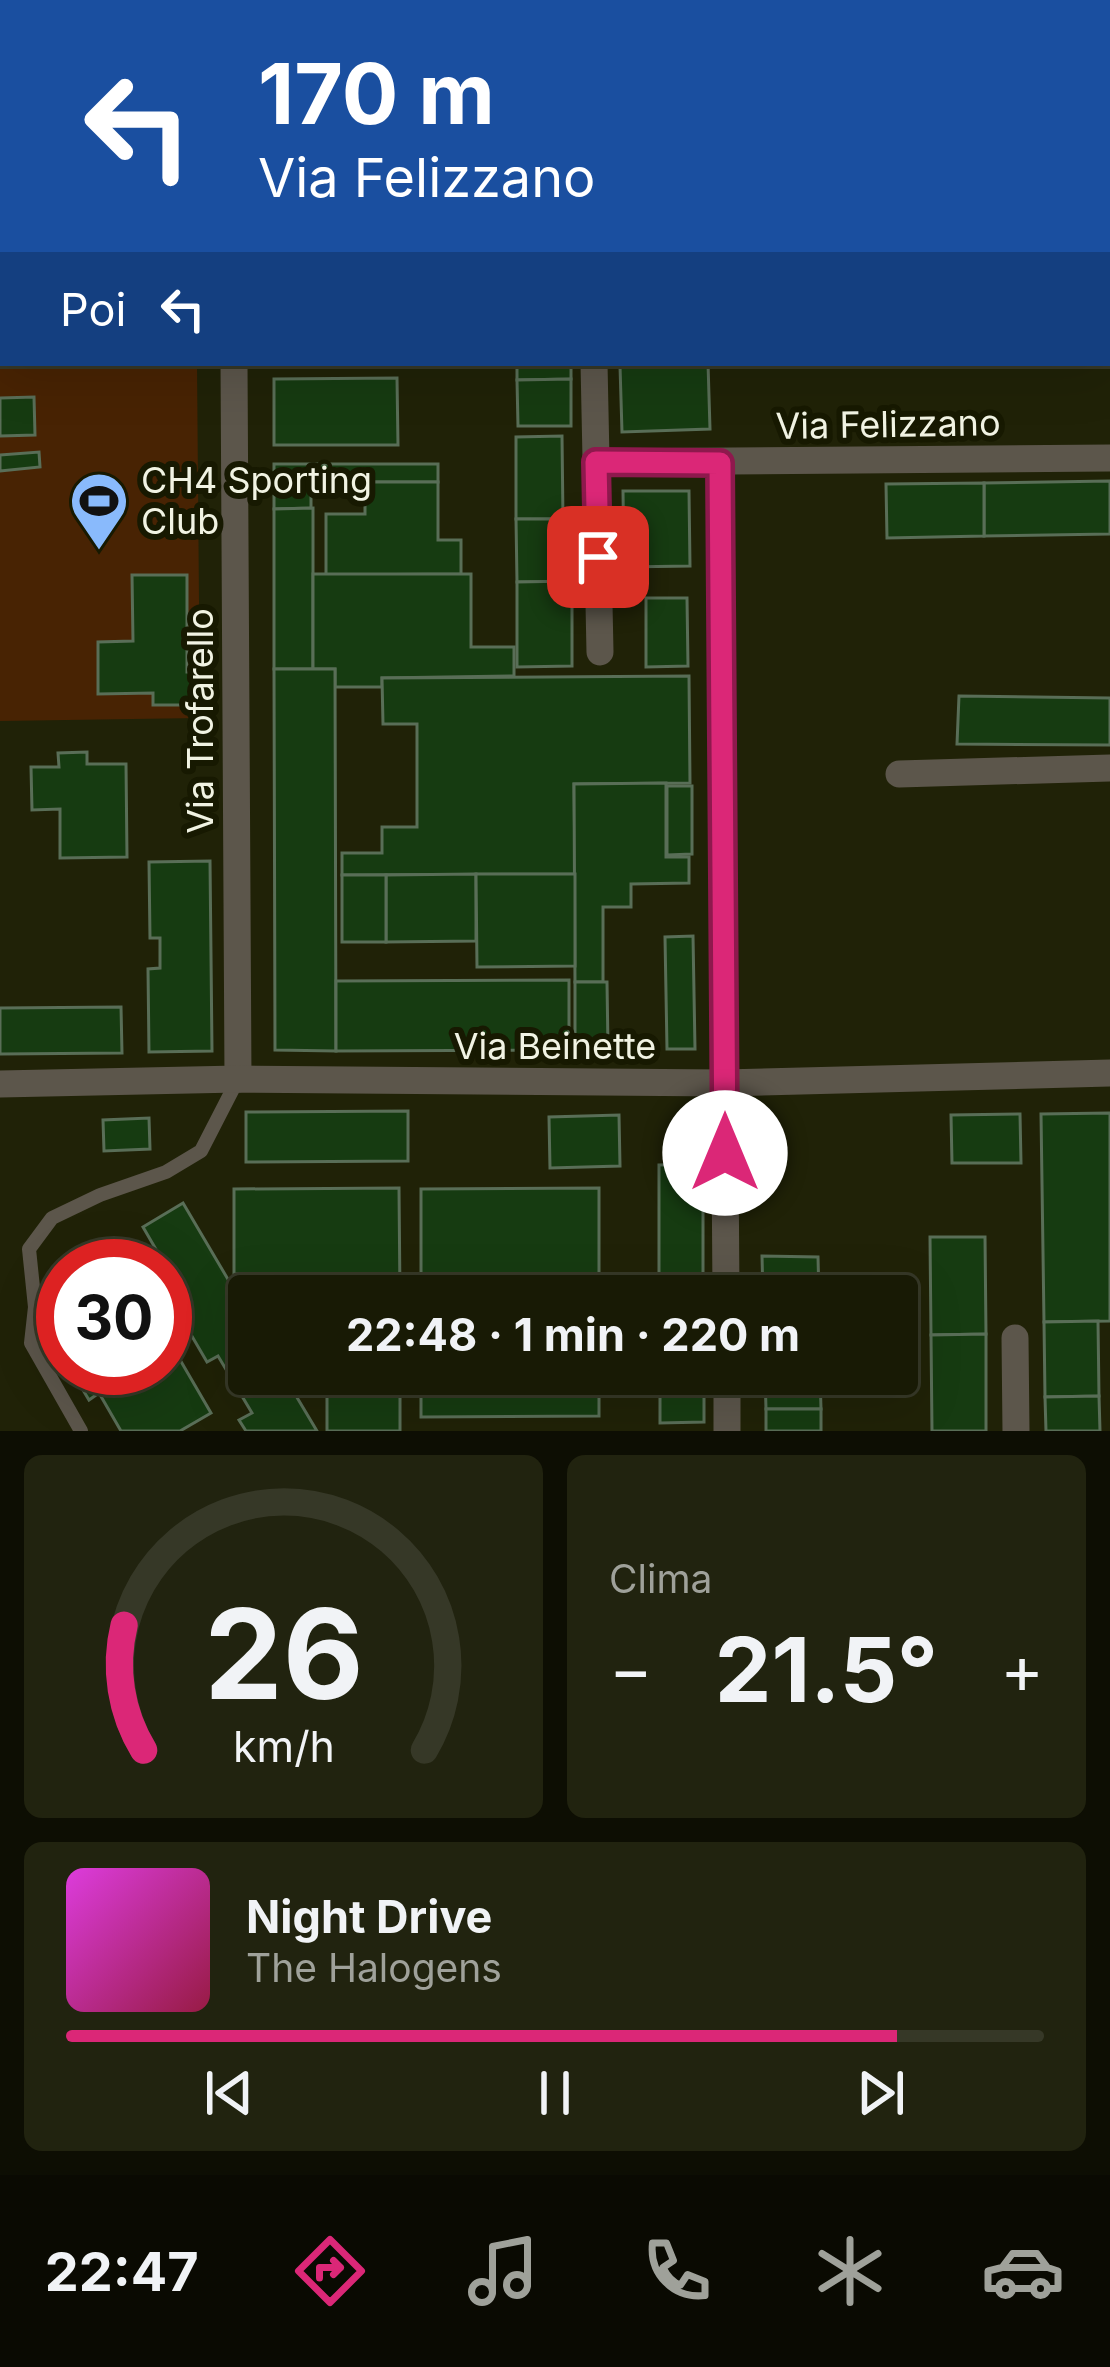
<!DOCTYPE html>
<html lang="it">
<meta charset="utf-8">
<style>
:root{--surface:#181a05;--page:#21230f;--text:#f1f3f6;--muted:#9fa19a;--line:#363827;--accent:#db2777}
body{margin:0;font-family:Inter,sans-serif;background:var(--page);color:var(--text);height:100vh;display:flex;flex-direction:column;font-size:45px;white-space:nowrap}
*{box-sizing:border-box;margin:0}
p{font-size:39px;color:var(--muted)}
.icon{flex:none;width:66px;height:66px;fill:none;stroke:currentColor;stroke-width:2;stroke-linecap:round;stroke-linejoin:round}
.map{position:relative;height:1431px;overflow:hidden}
.drawer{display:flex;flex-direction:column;gap:24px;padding:24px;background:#0d0e03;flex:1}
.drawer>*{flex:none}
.hud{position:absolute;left:0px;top:0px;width:1110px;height:366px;box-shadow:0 12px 48px #0002,0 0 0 3px var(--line);background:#1a4fa0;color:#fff;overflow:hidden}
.speed{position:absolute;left:36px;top:1239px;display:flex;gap:24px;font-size:60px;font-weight:700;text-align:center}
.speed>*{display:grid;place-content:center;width:156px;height:156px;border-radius:50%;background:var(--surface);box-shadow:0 12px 48px #0002,0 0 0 3px var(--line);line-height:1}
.speed .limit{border:18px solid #d22;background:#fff;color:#111}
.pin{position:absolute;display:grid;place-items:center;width:102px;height:102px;color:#fff;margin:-51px;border-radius:24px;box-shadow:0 6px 18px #0006}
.me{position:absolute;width:132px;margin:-66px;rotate:0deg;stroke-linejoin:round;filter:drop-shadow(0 0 9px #0008)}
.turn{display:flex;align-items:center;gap:42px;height:252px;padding:0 60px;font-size:54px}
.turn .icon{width:156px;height:156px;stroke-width:2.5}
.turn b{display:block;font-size:84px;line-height:102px}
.then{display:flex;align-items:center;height:114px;padding:0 60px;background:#0003;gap:24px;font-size:45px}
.big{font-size:90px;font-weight:700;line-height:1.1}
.drawer .card{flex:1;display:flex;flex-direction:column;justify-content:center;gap:18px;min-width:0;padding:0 42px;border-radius:18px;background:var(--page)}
.drawer .dial{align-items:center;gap:0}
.dial svg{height:312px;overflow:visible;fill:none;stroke:var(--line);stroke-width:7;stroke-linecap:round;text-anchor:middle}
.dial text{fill:var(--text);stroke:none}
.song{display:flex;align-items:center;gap:36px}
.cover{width:144px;height:144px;border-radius:18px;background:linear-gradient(135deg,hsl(300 70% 55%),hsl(340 70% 35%))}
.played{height:12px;border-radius:6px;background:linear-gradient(90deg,var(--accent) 85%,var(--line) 85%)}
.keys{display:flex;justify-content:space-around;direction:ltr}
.heat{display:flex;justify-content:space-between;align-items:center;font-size:66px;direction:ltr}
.drawer .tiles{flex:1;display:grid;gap:24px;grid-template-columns:1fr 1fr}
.card:last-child{grid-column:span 2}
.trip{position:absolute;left:228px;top:1275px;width:690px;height:120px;border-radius:12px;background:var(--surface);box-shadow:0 12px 48px #0002,0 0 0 3px var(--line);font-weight:700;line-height:120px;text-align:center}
.tabs{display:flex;height:192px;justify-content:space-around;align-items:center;background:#0a0a02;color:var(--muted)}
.tabs .icon{width:84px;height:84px}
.tabs .active{color:var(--accent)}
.tabs b{font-size:54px;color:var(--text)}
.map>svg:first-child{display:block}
.green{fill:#482303}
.building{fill:#163b11;stroke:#596e57;stroke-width:3}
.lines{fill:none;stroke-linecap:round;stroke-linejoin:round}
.lane{stroke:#5c564b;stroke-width:14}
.street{stroke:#5c564b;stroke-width:27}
.secondary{stroke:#7e7562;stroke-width:36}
.route-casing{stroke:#8e194d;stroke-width:30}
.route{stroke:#db2777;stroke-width:21}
.labels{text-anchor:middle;stroke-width:12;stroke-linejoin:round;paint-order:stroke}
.street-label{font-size:36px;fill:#f1f3e3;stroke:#171901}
.poi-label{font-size:36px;fill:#f1f3e3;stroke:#171901;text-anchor:start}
</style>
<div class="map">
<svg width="1110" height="1431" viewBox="0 0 1110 1431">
<rect width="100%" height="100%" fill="#202207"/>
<!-- green -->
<polygon class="green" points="0,234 3,234 3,363 197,363 200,718 0,721"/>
<!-- building -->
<g class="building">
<rect x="736" y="0" width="53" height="3"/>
<rect x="834" y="0" width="109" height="3"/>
<rect x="1107" y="175" width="3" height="55"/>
<polygon points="517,363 571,363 571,379 517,380"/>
<polygon points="708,363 710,429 622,432 620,366"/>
<polygon points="397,378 398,445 274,445 274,379"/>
<polygon points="571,379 571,426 518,426 517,380"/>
<polygon points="34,397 35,435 0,436 0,398"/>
<polygon points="562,436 563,519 516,519 516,437"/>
<polygon points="39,452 40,467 0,471 0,455"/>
<polygon points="274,464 438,464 438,482 311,482 311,508 274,509"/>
<polygon points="1110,481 1110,534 984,536 984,483"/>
<polygon points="365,482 438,482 438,540 461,540 461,574 326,575 326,514 365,514"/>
<polygon points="984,483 984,536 887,538 886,484"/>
<polygon points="623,491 689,491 690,566 624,567"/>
<polygon points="313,508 313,669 274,669 274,509"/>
<polygon points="516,519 563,519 563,582 517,582"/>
<polygon points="313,574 471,574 471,647 514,647 514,676 382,678 382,687 335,687 335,669 313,669"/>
<polygon points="132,575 187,575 187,672 200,672 200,705 153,705 153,693 98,694 98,642 133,641"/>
<polygon points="572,581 572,666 517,667 517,582"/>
<polygon points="646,598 687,598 688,666 646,667"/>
<polygon points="274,669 335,669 336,1051 275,1050"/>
<polygon points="689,676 690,783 574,784 575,874 342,875 342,853 382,853 382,827 417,827 417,724 383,724 382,678"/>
<polygon points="959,696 1110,698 1110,745 957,744"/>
<polygon points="87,752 87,764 126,764 127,857 60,858 60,809 32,810 31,767 59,767 58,753"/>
<polygon points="666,783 666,857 689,857 689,883 631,884 631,907 603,907 603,982 575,982 574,784"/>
<polygon points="667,786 692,786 692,854 667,855"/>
<polygon points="210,861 212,1051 149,1052 148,969 160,968 160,938 150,938 149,862"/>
<polygon points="476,874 476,941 386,942 386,875"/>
<polygon points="476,874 575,874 575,966 477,967"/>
<rect x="342" y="875" width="44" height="67"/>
<polygon points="693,936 695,1049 667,1049 665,937"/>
<polygon points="569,980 569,1050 336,1051 336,981"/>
<polygon points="575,982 607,982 608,1048 575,1048"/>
<polygon points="121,1007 122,1053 0,1054 0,1008"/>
<polygon points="408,1111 408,1161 246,1162 246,1112"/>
<polygon points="1110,1113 1110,1321 1044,1322 1041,1114"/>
<polygon points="1020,1114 1021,1163 952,1163 951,1115"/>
<polygon points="619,1115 620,1166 550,1168 549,1117"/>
<polygon points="149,1118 150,1149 104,1151 103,1120"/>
<polygon points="703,1164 703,1296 659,1296 659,1165"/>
<polygon points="399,1188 400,1296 258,1296 258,1274 234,1274 234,1189"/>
<polygon points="599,1188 599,1296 421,1296 421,1189"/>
<polygon points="183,1203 249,1315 249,1374 283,1374 317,1431 246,1431 239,1420 252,1413 218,1356 207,1362 165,1290 165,1281 172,1277 143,1227"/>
<polygon points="930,1237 985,1237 986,1334 931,1335"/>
<polygon points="762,1256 818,1257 819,1296 763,1296"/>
<polygon points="1098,1321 1099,1396 1045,1397 1044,1322"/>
<polygon points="165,1334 211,1413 180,1431 121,1431 99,1393 89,1400 70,1368 165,1368"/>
<polygon points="986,1334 986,1431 932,1431 931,1335"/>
<polygon points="307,1374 400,1374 400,1431 327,1431 327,1394 307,1394"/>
<polygon points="421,1374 599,1374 599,1416 421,1417"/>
<polygon points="660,1374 704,1374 704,1422 660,1423"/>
<polygon points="765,1374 820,1374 821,1409 766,1409"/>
<polygon points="1099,1396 1100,1431 1046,1431 1045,1397"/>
<rect x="766" y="1409" width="55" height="22"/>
</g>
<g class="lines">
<!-- lane -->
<polyline class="lane" points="81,1431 31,1343 35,1307 29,1249 52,1218 100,1195 166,1172 201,1151 238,1079"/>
<!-- street -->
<g class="street">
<polyline points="700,0 700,3"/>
<polyline points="234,363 238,1079"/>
<polyline points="594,363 600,652"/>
<polyline points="596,462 1110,458"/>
<polyline points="720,463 726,1296"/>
<polyline points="899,774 1110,768"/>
<polyline points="0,1084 238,1079 724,1083 1110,1073"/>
<polyline points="1015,1338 1016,1431"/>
<polyline points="727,1374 727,1431"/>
</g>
<!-- secondary -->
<g class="secondary">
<polyline points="0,135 3,135"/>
<polyline points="1107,140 1110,140"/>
</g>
</g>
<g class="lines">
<!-- route casing -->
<g class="route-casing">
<polyline id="route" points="598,557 596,462 720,463 725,1153"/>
</g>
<!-- route -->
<use href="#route" class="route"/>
</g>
<!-- icons -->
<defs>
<g id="stadium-pin" transform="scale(3)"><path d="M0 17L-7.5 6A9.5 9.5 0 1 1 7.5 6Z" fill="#89bafc" stroke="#171901"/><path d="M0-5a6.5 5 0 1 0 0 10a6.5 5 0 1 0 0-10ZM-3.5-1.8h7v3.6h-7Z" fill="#111"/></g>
</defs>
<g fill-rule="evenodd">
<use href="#stadium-pin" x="99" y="501"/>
</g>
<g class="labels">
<!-- street labels -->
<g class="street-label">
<text transform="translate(888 424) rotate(-1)" y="13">Via Felizzano</text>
<text transform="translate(200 721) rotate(-90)" y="13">Via Trofarello</text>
<text x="555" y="1059">Via Beinette</text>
</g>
<!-- poi labels -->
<g class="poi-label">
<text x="141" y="493">CH4 Sporting<tspan x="141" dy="41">Club</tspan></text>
</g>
</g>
</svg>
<div class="speed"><div class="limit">30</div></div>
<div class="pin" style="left:598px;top:557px;background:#d93025"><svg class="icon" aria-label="arrive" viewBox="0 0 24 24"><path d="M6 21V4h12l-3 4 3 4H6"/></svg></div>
<svg class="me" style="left:725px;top:1153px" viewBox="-20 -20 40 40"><circle r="19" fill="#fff"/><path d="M0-13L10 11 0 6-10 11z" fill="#db2777"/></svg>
<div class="trip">22:48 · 1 min · 220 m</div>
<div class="hud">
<div class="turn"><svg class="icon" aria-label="left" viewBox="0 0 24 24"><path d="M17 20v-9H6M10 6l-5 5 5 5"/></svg><div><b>170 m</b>Via Felizzano</div></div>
<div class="then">Poi<svg class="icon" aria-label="left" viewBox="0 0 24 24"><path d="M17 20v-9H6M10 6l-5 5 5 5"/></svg></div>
</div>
</div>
<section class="drawer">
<div class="tiles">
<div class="card dial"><svg viewBox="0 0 100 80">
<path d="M14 69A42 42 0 1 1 86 69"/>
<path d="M14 69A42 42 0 0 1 9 37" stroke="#db2777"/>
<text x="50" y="56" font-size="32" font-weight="700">26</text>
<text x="50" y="72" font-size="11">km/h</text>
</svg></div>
<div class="card"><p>Clima</p>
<div class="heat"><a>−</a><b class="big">21.5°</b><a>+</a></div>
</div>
<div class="card">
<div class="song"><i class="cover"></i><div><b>Night Drive</b><p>The Halogens</p></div></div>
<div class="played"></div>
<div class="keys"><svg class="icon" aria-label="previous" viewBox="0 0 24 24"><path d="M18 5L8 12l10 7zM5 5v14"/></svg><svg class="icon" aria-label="pause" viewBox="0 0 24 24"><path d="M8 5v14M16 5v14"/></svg><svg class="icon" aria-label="next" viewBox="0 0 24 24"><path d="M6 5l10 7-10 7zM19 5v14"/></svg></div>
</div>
</div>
</section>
<nav class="tabs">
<b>22:47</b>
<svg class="icon active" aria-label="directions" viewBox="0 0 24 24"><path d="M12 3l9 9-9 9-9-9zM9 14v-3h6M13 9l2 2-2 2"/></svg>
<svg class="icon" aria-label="music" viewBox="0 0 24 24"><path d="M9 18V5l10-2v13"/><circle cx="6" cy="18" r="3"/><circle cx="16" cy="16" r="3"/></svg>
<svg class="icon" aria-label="phone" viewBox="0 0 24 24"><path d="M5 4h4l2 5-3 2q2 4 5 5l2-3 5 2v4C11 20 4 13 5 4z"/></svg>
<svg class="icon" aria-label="climate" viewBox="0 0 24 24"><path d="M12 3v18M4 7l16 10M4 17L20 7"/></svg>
<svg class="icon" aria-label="car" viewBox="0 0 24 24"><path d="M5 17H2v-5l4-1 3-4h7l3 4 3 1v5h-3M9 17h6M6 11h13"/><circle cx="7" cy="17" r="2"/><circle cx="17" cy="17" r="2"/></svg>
</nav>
